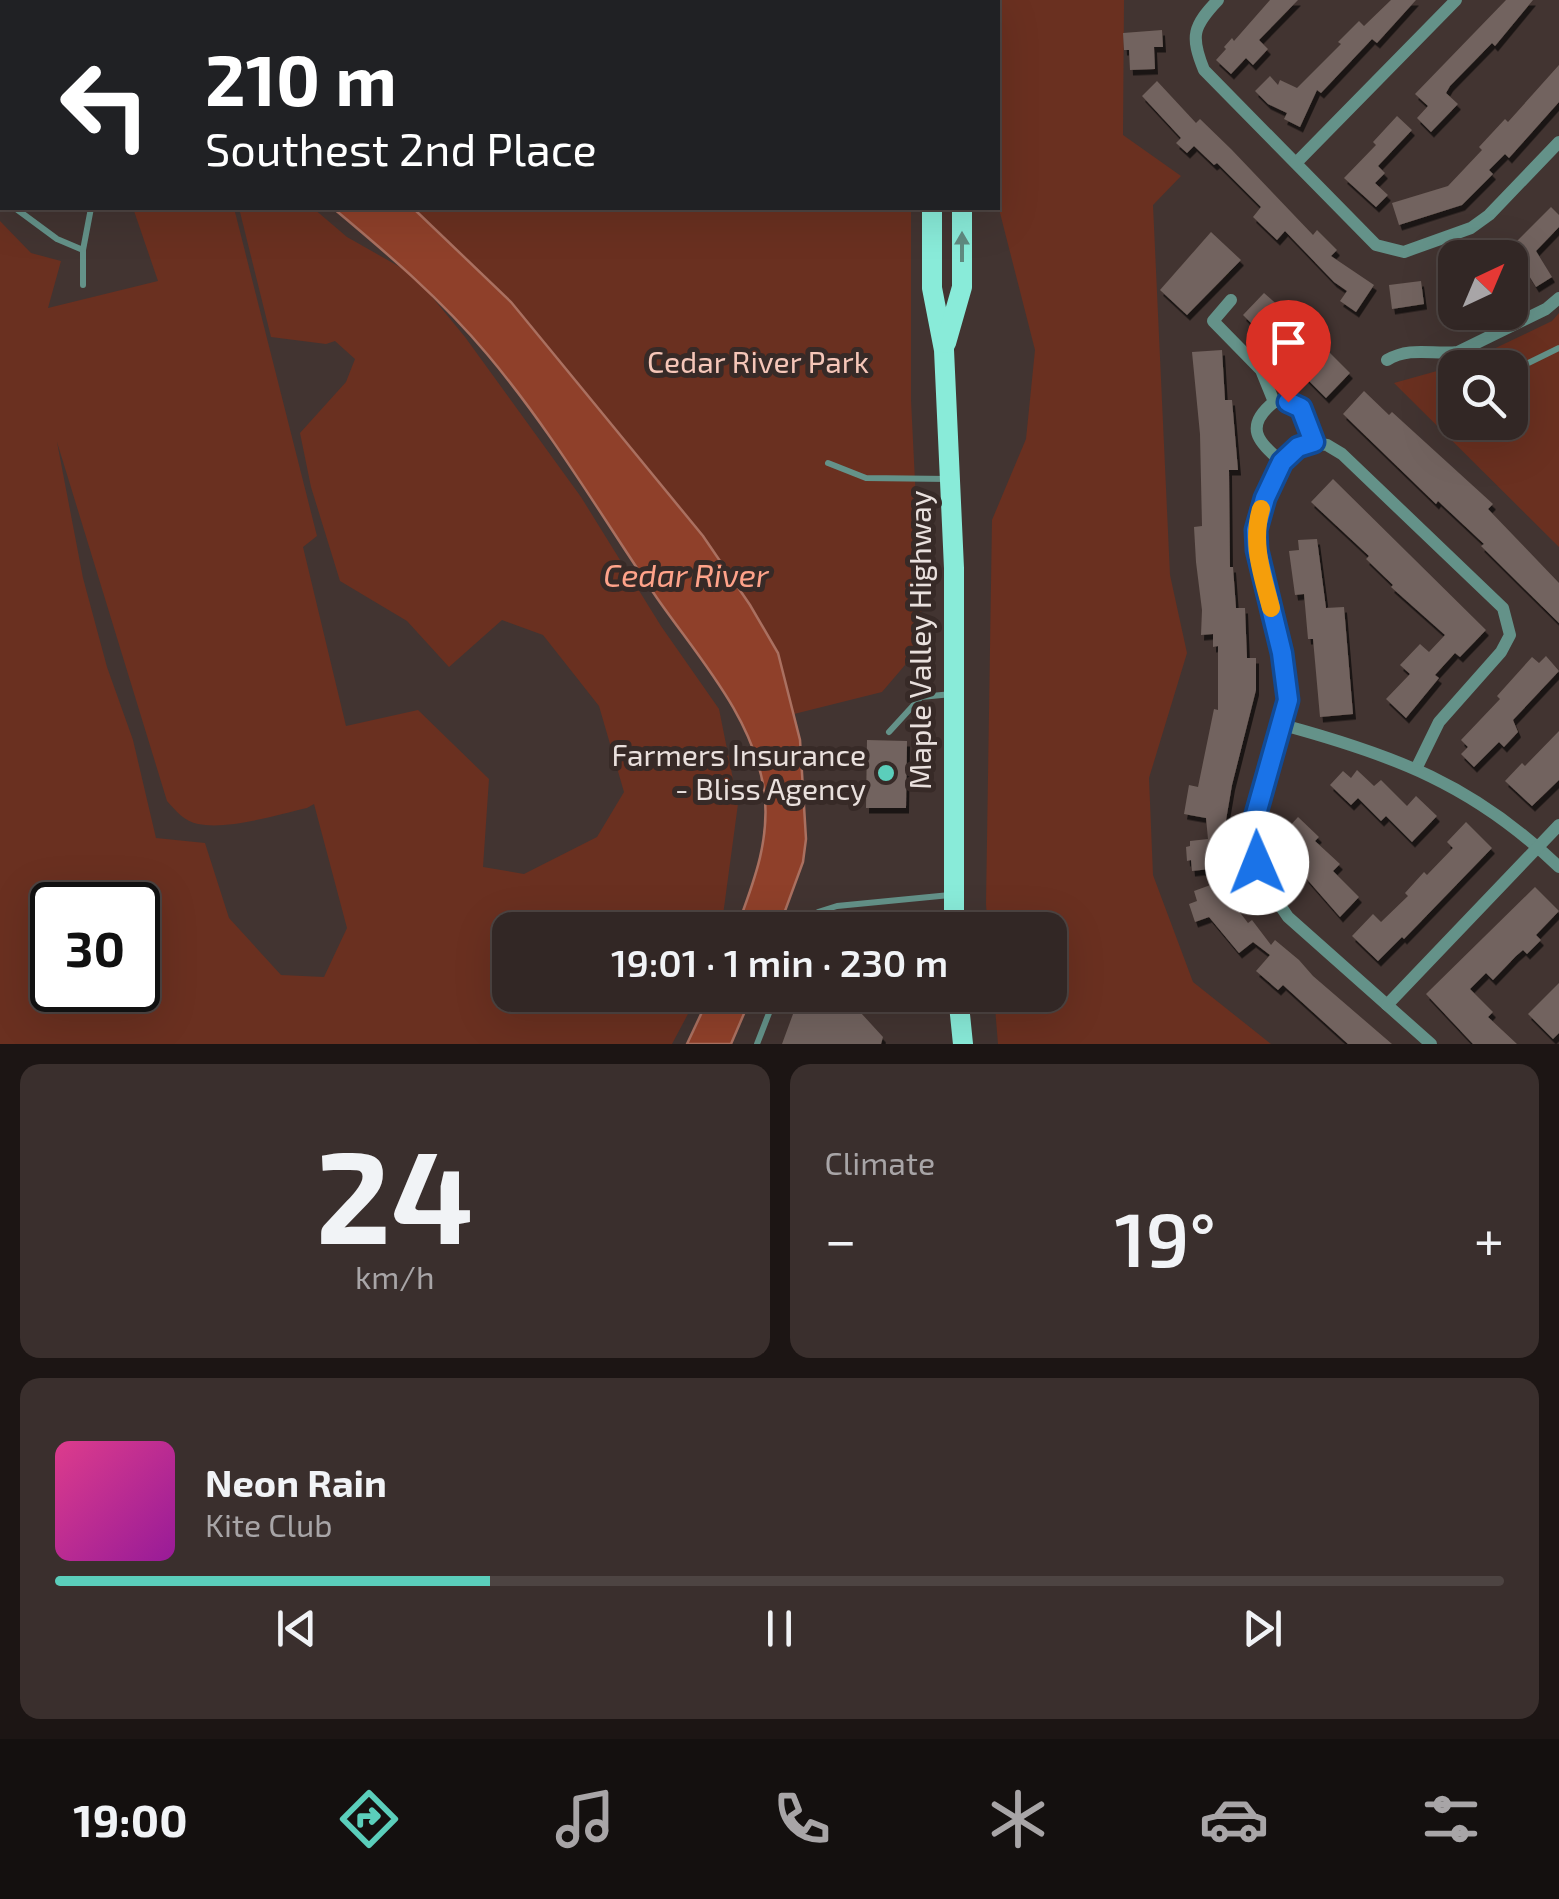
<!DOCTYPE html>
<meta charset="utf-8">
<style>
:root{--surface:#322725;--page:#3a2f2d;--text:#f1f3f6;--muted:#a8a5a7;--line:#4d4442;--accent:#5bcebb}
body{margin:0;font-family:"Exo 2",sans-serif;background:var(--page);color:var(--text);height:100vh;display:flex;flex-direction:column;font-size:38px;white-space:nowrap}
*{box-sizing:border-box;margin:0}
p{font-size:32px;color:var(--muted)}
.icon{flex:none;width:55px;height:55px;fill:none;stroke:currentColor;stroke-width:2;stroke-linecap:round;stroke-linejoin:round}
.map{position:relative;height:1044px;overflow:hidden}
.panel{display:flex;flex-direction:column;gap:20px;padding:20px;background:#1c1514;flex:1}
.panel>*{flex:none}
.hud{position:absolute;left:0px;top:0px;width:1000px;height:210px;box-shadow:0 10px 40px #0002,0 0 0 2px var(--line);background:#202124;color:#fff;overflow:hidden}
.needle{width:65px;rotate:44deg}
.controls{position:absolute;left:1438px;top:240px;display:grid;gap:20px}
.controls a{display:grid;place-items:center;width:90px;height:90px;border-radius:20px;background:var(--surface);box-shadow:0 10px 40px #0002,0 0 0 2px var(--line);font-size:50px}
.speed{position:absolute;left:30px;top:882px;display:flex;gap:20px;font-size:50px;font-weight:700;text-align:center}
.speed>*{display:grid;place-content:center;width:130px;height:130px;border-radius:50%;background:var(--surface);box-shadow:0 10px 40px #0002,0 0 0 2px var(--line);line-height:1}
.speed .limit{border:5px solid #111;border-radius:15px;background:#fff;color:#111}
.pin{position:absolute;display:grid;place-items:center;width:85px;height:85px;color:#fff;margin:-102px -42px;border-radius:50% 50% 50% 0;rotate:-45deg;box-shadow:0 0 10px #0007}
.pin .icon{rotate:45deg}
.me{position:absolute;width:110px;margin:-55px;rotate:359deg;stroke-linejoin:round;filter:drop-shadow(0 0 8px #0008)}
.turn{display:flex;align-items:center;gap:35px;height:210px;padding:0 40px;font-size:45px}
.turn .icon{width:130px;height:130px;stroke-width:2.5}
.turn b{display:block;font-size:70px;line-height:85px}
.big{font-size:75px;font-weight:600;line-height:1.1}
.panel .card{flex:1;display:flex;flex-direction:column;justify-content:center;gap:15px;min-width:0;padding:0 35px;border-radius:20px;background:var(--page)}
.panel .dial{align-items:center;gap:0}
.dial b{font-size:130px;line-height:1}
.song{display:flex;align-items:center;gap:30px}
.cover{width:120px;height:120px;border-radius:15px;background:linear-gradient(135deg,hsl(330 70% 55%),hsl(300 70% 35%))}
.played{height:10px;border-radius:5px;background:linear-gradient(90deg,var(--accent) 30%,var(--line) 30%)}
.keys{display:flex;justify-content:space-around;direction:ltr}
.heat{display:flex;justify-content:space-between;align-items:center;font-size:55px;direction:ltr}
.panel .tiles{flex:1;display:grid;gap:20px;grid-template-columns:1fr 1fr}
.card:last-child{grid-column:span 2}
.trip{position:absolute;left:492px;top:912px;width:575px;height:100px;border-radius:20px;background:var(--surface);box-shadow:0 10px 40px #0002,0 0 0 2px var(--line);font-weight:600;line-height:100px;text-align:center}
.tab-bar{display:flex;height:160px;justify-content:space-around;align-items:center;background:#14100f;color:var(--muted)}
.tab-bar .icon{width:70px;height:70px}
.tab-bar .current{color:var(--accent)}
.tab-bar b{font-size:45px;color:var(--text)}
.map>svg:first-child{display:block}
.green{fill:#6a3020;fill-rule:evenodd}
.water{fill:#8f402a;stroke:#aa7060;stroke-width:2.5}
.building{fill:#72635e;filter:url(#shadow)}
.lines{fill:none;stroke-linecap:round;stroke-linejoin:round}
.service{stroke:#649289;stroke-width:6}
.minor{stroke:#649289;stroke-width:12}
.primary{stroke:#89ebd9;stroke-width:20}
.oneway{fill:#608a80}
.route-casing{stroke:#114b97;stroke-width:25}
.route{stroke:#1a73e8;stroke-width:18}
.slow{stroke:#f59e0b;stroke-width:18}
.poi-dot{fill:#5bcebb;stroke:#372a27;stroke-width:4}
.labels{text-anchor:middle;stroke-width:10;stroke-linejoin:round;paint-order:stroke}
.park-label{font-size:30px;fill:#f5c6b8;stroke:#372a27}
.street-label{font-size:30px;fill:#e9e0dd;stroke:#372a27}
.poi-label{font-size:30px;fill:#e9e0dd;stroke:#372a27;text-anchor:end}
.water-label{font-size:32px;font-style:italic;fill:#ffa38a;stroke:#372a27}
</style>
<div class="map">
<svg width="1559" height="1044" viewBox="0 0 1559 1044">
<defs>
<filter id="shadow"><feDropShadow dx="3" dy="5.5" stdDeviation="0" flood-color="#0009"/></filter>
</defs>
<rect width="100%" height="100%" fill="#423431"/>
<!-- green -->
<g class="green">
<polygon points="246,0 921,0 921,2"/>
<polygon points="994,0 1124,0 1123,135 1181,176 1153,205 1170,575 1187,653 1149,778 1153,875 1193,982 1271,1044 998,1044 994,995 1050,995 1050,930 988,930 986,904 992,520 1026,439 1035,350 998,205 998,2"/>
<path d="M 133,208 L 234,208 L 317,536 L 303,547 L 346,726 L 418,710 L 489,779 L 483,867 L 524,874 L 597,837 L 624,792 L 599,706 L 543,635 L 502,620 L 449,667 L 407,621 L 340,581 L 311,487 L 300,433 L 346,382 L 355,359 L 335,341 L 326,344 L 271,337 L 239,208 L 313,208 L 347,237 L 414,275 L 465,337 L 581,497 L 661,626 L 719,709 L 738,804 L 721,930 L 510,930 L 510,995 L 698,995 L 672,1044 L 0,1044 L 0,221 L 31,253 L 61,261 L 48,308 L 158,281 ZM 57,442 L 167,801 C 175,810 185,822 198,824 C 228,830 277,815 307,808 L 314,804 L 347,928 L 324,977 L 281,975 L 229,918 L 205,843 L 156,838 L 133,740 L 107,667 L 83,578 ZM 52,905 L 138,905 L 138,990 L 52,990 Z"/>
<polygon points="413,208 911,208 911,400 923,644 882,692 794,714 778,653 750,605 703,536 511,302"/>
<path d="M 1559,313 L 1559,547 L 1394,383 L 1462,364 L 1552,321 ZM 1455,368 L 1510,368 L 1510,422 L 1455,422 Z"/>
</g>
<!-- water -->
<g class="water">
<path d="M 333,208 L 413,208 L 511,302 L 703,536 L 750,605 L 778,653 L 800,740 L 806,839 L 803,862 L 778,930 L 736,930 C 753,884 771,840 764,790 C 753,717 698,657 657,598 C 602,517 551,430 487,354 C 441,299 388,254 333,208 Z"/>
<polygon points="710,995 752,995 731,1044 687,1044"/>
</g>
<!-- building -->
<g class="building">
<polygon points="1270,0 1298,0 1259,40 1268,49 1253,65 1246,58 1231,74 1216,60 1226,49 1224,47 1232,38 1234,41"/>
<polygon points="1391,0 1416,0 1377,43 1372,39 1321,93 1317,90 1300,127 1284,119 1287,113 1268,104 1255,91 1270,76 1278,85 1280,80 1297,88 1341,44 1338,42 1359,21 1364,26"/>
<polygon points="1506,0 1533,0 1495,46 1492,43 1450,86 1446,93 1458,104 1431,132 1417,118 1428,106 1415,94"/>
<polygon points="1162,30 1163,47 1154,47 1155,69 1130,70 1129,50 1124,50 1123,33"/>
<polygon points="1559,65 1559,102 1509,158 1505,154 1489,170 1493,174 1462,205 1399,225 1392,203 1448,186 1482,150 1479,147 1505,119 1508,122"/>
<polygon points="1157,81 1196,123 1200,119 1231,149 1313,235 1317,230 1337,250 1331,256 1374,285 1356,312 1340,301 1347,291 1334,282 1285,231 1277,240 1253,217 1261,207 1217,163 1214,165 1194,146 1187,153 1176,143 1181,138 1142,96"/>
<polygon points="1397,116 1412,130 1378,166 1385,173 1375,183 1388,195 1376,207 1344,178 1376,145 1373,142"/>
<polygon points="1551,207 1559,215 1559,227 1536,251 1552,277 1536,287 1523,266 1510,274 1510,258 1491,258 1516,242"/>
<polygon points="1211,232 1241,260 1187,315 1160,290"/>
<polygon points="1455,272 1455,322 1452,322 1438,278"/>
<polygon points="1421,281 1424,304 1392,309 1389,285"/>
<polygon points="1264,293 1306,330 1311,325 1323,336 1318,341 1350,373 1326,398 1243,315"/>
<polygon points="1222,350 1225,400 1232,400 1238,470 1229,470 1230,567 1233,567 1236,608 1245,608 1247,658 1256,658 1256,690 1232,785 1224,832 1227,867 1192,871 1191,860 1187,861 1186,847 1190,846 1190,841 1208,839 1206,818 1184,814 1189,785 1198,787 1214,709 1218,710 1218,646 1213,647 1213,634 1201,635 1202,610 1196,562 1194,527 1202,526 1200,434 1192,352"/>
<polygon points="1364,391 1389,415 1392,412 1493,504 1488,509 1559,583 1559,623 1481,546 1484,544 1438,501 1436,504 1343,414"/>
<polygon points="1333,479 1486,630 1460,657 1455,653 1435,675 1439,678 1406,718 1386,699 1410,674 1400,665 1420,644 1429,652 1445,635 1391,587 1393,585 1366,559 1369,556 1311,502"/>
<polygon points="1317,539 1326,608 1344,607 1353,714 1320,717 1313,639 1308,639 1304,594 1295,595 1289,551 1299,550 1298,540"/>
<polygon points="1546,656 1559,671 1513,720 1518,732 1504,747 1499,742 1474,767 1461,754 1468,747 1461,740 1500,699 1497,696 1532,657 1539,663"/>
<polygon points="1559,731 1559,780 1532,806 1505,781 1522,763 1525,766"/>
<polygon points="867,740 907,741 906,808 866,808"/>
<polygon points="1357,770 1374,786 1381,780 1407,806 1416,796 1437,816 1412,842 1386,816 1381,821 1358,798 1351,805 1330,785 1343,771 1351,778"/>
<polygon points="1298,817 1319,837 1315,841 1340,864 1333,871 1359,897 1340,917 1305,877 1308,874 1299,865 1302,862 1278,839"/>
<polygon points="1466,822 1492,848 1404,939 1402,937 1378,961 1352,936 1373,914 1381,922 1408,896 1405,893 1424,872 1427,875 1453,848 1447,842"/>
<polygon points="1227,879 1238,910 1248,923 1252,920 1271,945 1275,940 1299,960 1313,976 1392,1044 1348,1044 1283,985 1278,990 1256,971 1270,955 1253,942 1239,953 1209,917 1195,922 1189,904 1197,901 1194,891"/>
<polygon points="1535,887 1559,911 1536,935 1541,940 1527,954 1523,950 1516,956 1493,980 1486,973 1470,989 1493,1012 1488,1017 1517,1044 1473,1044 1426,994"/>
<polygon points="1559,983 1559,1033 1553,1039 1528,1014"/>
<polygon points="800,995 852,995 850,1001 883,1037 881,1044 782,1044"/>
</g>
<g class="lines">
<!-- service -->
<g class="service">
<polyline points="819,2 819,0"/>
<polyline points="0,32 2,33"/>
<polyline points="0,191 2,194"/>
<polyline points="15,208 57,239 83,250"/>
<polyline points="83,285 83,250 91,208"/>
<polyline points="1510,372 1559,348"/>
<polyline points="828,463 866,478 948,479"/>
<polyline points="889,732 921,697 952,694"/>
<polyline points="804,930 818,912 837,906 950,895"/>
<polyline points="757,1044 776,995"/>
</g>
<!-- minor -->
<g class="minor">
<polyline points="672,0 672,2"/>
<path d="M 1218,0 C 1193,26 1190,36 1204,70 L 1376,245 L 1404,252 L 1471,228 L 1489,215 L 1559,142"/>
<polyline points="1296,163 1456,0"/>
<polyline points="1231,300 1213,321 1261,370 1274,402 1288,402 1301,409 1314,443 1327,445 1342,454 1503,608 1510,635 1501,652 1439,722 1416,769"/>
<path d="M 1387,360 C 1411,346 1433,355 1458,352 L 1546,309 L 1559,298"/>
<path d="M 1274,402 C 1244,426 1257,442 1282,462"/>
<path d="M 1314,443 C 1291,449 1282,462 1272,483 C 1266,497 1259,511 1257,527 C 1249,576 1291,646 1288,700 C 1287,715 1281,731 1277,745 C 1253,823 1237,845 1288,917 L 1431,1044"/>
<path d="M 1283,725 C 1394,755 1474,785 1559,867"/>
<polyline points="1387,1005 1559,825"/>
</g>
<!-- primary -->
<g class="primary">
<polyline points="938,2 939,0"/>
<polyline points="968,2 969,0"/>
<polyline points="932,208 932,288 944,350 954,568 954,930"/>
<polyline points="946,343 962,287 962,208"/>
<polyline points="958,995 963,1044"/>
</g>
</g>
<!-- one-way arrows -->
<defs><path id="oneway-solid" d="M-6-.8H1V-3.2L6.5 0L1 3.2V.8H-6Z" transform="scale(2.5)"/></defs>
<use class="oneway" href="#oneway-solid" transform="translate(962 247) rotate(-90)"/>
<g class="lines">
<!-- route casing -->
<g class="route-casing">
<polyline id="route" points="1257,863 1252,828 1288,700 1282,653 1257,550 1256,530 1265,498 1282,462 1298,447 1314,442 1301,408 1288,402"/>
</g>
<!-- route -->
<use href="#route" class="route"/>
<!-- slow -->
<path class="slow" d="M 1261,509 C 1251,543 1262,574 1271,608"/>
</g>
<!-- markers -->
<circle class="poi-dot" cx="886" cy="773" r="10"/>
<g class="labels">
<!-- park labels -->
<g class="park-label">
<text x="758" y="373">Cedar River Park</text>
</g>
<!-- street labels -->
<g class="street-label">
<text transform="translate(921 640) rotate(-90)" y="10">Maple Valley Highway</text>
</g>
<!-- poi labels -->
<g class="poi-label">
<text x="866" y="766">Farmers Insurance<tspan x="866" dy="34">- Bliss Agency</tspan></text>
</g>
<!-- water labels -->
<g class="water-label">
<text x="686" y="587">Cedar River</text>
</g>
</g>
</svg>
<div class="controls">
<a><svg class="needle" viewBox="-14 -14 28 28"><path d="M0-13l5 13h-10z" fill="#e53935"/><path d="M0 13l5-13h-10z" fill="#a8a5a7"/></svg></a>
<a><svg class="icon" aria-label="search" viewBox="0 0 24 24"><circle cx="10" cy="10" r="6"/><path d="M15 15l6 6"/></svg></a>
</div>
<div class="speed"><div class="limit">30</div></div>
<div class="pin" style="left:1288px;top:402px;background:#d93025"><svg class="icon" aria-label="arrive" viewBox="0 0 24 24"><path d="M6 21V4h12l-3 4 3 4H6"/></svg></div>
<svg class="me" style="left:1257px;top:863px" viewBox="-20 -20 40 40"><circle r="19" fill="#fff"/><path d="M0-13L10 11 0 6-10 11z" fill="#1a73e8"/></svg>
<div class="trip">19:01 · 1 min · 230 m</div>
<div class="hud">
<div class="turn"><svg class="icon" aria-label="left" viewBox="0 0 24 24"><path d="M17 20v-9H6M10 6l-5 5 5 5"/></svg><div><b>210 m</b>Southest 2nd Place</div></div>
</div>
</div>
<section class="panel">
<div class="tiles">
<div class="card dial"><b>24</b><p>km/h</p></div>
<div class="card"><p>Climate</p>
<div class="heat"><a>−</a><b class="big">19°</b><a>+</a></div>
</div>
<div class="card">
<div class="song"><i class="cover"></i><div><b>Neon Rain</b><p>Kite Club</p></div></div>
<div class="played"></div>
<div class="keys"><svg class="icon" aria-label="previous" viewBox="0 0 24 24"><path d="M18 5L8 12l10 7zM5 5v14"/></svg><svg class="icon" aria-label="pause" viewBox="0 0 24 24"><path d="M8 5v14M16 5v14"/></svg><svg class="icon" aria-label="next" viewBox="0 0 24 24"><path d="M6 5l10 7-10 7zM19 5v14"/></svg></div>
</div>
</div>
</section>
<nav class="tab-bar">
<b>19:00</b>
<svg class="icon current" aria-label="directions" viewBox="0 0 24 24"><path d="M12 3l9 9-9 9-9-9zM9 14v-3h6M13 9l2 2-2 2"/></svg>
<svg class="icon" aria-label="music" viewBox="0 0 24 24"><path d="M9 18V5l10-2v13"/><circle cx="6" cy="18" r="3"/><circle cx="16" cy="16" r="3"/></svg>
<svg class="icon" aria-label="phone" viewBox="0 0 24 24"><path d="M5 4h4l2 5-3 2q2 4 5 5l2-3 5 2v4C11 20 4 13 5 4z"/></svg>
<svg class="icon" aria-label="climate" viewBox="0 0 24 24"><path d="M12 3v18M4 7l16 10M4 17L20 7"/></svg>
<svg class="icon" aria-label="car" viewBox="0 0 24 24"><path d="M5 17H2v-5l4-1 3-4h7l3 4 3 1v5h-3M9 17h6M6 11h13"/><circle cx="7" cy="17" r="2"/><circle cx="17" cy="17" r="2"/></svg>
<svg class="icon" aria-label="filters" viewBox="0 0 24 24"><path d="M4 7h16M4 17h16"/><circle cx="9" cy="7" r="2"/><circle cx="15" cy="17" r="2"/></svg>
</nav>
